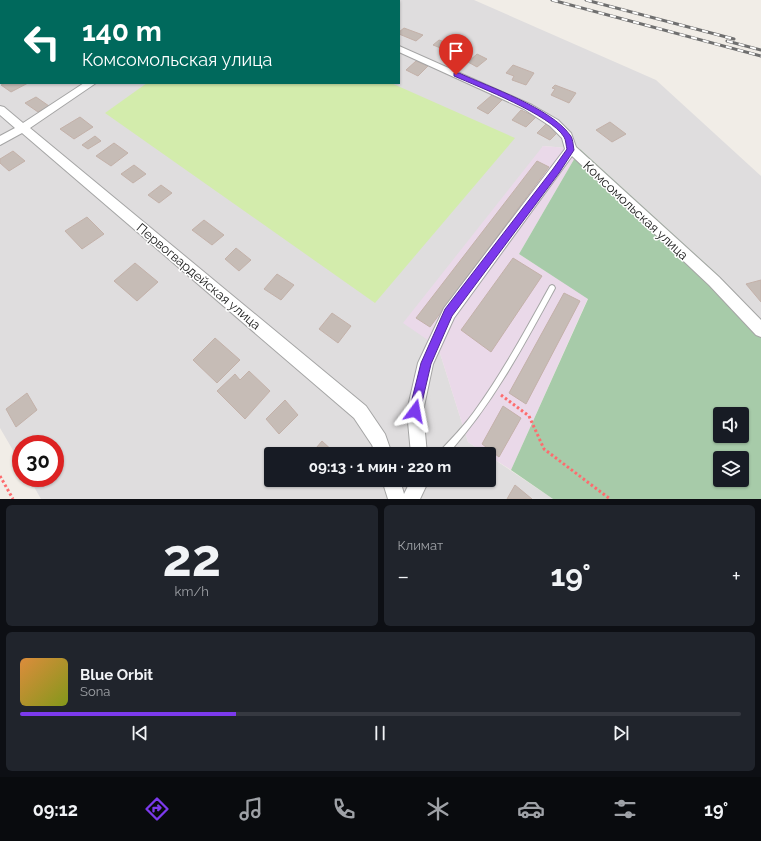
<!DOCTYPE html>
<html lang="ru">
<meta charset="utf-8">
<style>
:root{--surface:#171b24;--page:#20242c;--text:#f1f3f6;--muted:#9ea1a6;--line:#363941;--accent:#7c3aed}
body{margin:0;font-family:Raleway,sans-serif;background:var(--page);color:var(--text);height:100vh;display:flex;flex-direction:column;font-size:15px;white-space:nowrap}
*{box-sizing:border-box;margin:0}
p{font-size:13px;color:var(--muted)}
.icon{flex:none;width:22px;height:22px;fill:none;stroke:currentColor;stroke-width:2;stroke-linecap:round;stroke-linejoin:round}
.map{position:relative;height:499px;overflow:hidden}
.side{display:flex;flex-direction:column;gap:6px;padding:6px;background:#0d0f14;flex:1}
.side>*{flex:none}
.banner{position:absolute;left:0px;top:0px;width:400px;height:84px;box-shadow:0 1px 3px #0004;background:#00695c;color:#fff;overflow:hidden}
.tools{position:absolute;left:713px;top:407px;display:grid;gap:8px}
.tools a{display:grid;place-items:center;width:36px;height:36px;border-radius:4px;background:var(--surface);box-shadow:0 1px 3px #0004;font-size:20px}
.speed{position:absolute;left:12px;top:435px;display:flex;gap:8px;font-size:20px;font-weight:700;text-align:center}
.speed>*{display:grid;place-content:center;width:52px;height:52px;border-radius:50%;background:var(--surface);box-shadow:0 1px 3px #0004;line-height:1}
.speed .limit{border:6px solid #d22;background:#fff;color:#111}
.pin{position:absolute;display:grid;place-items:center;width:34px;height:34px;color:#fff;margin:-41px -17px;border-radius:50% 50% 50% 0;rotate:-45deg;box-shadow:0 0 4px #0007}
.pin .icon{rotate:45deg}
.me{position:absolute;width:44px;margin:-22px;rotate:13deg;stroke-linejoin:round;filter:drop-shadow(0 0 3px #0008)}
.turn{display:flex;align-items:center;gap:14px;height:84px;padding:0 16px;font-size:18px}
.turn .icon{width:52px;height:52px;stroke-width:2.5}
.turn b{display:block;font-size:28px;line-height:34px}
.big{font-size:30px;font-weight:700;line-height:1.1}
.side .tile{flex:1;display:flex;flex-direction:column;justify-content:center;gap:6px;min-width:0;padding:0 14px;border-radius:6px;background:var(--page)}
.side .dial{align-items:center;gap:0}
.dial b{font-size:52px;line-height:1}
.song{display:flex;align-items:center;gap:12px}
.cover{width:48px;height:48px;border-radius:6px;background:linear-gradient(135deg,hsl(30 70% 55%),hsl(70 70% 35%))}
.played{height:4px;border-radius:2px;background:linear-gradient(90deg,var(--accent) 30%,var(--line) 30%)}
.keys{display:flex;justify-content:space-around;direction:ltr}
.heat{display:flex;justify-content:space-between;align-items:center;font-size:22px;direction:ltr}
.side .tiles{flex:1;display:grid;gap:6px;grid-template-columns:1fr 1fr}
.tile:last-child{grid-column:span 2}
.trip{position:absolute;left:264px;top:447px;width:232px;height:40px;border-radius:4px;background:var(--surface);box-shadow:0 1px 3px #0004;font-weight:700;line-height:40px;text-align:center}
.menu{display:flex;height:64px;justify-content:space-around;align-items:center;background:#090b0e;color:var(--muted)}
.menu .icon{width:28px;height:28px}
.menu .selected{color:var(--accent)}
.menu b{font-size:18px;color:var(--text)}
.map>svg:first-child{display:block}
.residential{fill:#dfddde;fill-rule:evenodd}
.industrial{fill:#ead9e9}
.grass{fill:#d3ecac}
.cemetery{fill:#a7cba9;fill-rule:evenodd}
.building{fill:#c6bcb6;stroke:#c3b1a9}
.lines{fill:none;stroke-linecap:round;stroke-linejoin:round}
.service-casing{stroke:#a5a5a5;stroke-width:2}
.minor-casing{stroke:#a5a5a5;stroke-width:2}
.path{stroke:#fd6c6e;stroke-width:3;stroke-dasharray:2.5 2.5;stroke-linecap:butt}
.service{fill:#fff;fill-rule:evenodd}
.minor{fill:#fff;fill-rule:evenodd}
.rail-casing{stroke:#6f6f6f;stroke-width:3}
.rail{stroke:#fff;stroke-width:2;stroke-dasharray:6;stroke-linecap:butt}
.route{fill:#7c3aed;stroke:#51269a}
.labels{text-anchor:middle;stroke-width:3;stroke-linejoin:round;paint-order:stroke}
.street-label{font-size:13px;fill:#212121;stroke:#fff}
</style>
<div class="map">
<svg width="761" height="499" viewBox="0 0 761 499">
<rect width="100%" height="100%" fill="#f1ede7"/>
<!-- residential -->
<path class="residential" d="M 0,0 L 474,0 L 656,80 L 761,176 L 761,319 L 716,273 L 580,149 L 543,146 L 438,347 L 468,442 L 486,454 L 271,454 L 271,480 L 489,480 L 489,456 L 553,499 L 41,499 L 29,478 L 55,478 L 55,444 L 21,444 L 21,464 L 0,428 ZM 1,1 L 399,1 L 399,83 L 1,83 Z"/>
<!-- industrial -->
<polygon class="industrial" points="543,146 580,149 519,254 588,298 511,470 489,456 489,454 486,454 468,442 438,347 403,323"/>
<!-- grass -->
<g class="grass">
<polygon points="0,0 178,0 1,1 0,37"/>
<polygon points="147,83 391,83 515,138 375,303 105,113"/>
</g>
<!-- cemetery -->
<path class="cemetery" d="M 580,149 L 716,273 L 761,319 L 761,499 L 553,499 L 511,470 L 588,299 L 519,254 ZM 720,414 L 742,414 L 742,436 L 720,436 ZM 720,458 L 742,458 L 742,480 L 720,480 Z"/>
<!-- building -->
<g class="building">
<polygon points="404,28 423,35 416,41 399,34 399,32"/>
<polygon points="439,40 457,46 451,52 433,45"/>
<polygon points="477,54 487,59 477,67 468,62"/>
<polygon points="416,61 428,66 418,76 406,70"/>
<polygon points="513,65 534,73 526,85 512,80 514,76 506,73"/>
<polygon points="5,83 28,83 11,92 1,85"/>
<polygon points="555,85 576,93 569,103 551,95 555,89 552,88"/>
<polygon points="492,95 502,100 488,114 477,108"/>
<polygon points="36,97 49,106 38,112 25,103"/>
<polygon points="521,110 536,117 526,127 512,120"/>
<polygon points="80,117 93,127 74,139 60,129"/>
<polygon points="610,122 626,134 612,142 596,130"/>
<polygon points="547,123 560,130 550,140 537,133"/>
<polygon points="95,136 101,141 88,149 82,145"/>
<polygon points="114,143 128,153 111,166 96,156"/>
<polygon points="13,151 25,161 9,171 0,163 0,159"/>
<polygon points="537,161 549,167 430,327 416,318"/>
<polygon points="134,165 146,174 133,183 121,174"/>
<polygon points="161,185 172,193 159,203 148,195"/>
<polygon points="87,217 104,234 82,249 65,231"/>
<polygon points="204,220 224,235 212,245 192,230"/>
<polygon points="236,248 251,260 239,271 225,259"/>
<polygon points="513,258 542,276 491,352 461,330"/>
<polygon points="135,263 158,282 137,301 114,281"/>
<polygon points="277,274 294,285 281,300 264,289"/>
<polygon points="761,280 761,302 746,284"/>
<polygon points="564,293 580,301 526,404 509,393"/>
<polygon points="332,313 351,326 338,343 319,329"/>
<polygon points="215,338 240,360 217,383 193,360"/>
<polygon points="249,371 270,391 245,419 217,391 235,374 240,380"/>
<polygon points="27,393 37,410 16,427 6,409"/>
<polygon points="285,400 298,415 279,434 266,419"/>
<polygon points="503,406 521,418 499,457 482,444"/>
<polygon points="322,441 336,454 311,454"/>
<polygon points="515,485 532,499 507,499"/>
</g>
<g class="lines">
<!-- service casing -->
<g class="service-casing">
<path id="service" d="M 552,285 L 554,286 L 555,288 L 554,290 C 522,349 493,403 448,454 L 439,454 L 440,451 C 452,438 464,426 474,412 C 503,372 526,329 550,286 Z"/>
</g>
<!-- minor casing -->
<g class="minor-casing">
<g id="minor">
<polygon points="282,0 291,0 292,1 283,1"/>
<polygon points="399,46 532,105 558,120 571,133 576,147 719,277 761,320 761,337 756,335 709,285 572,156 454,318 433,364 423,411 427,454 411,454 407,411 418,363 444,308 565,149 562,138 550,126 524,109 399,52"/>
<polygon points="84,83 96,83 30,128 366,406 385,434 392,454 376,454 372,445 354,418 22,133 0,145 0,136 15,128 0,115 0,106 4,107 23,123"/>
<polygon points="382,480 400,480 404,494 411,480 429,480 420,499 388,499"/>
</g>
</g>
<!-- path -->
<g class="path">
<polyline points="501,395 529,416 544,449 610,499"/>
<polyline points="0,476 13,499"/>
</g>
<!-- service -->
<use href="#service" class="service"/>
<!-- minor -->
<use href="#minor" class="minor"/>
<!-- rail casing -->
<g class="rail-casing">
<g id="rail">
<polyline points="552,0 761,56"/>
<polyline points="586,0 734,39"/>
<polyline points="727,41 761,50"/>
</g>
</g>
<!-- rail -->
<use href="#rail" class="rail"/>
</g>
<!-- route -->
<path class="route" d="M 454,73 L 459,73 C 489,87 551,108 570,135 C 573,138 573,145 574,150 L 559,173 L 452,316 L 431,364 L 420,411 L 419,415 L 415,417 L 411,415 L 409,411 L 421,363 L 445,309 L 553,169 L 567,149 C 566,146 566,140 564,137 C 551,115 479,87 454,76 Z"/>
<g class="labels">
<!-- street labels -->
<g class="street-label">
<text transform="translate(636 210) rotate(43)" y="5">Комсомольская улица</text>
<text transform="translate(199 276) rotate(40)" y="5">Первогвардейская улица</text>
</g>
</g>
</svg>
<div class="tools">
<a><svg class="icon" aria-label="sound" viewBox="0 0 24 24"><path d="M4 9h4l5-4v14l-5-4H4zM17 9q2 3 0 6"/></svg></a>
<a><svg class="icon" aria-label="layers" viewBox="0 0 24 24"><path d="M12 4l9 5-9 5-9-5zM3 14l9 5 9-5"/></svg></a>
</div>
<div class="speed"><div class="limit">30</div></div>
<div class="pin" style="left:456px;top:75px;background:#d93025"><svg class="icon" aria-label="arrive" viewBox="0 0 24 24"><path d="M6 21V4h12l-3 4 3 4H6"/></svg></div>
<svg class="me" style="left:415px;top:411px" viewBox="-20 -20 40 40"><path d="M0-17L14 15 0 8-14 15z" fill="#7c3aed" stroke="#fff" stroke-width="4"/></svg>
<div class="trip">09:13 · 1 мин · 220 m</div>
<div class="banner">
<div class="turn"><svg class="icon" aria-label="left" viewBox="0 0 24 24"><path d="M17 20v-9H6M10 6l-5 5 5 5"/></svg><div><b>140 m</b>Комсомольская улица</div></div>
</div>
</div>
<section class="side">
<div class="tiles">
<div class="tile dial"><b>22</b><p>km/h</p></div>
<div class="tile"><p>Климат</p>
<div class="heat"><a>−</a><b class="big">19°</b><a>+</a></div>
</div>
<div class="tile">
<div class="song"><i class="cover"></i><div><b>Blue Orbit</b><p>Sona</p></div></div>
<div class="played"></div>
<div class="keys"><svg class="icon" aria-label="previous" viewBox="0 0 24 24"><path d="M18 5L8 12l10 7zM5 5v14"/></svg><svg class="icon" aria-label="pause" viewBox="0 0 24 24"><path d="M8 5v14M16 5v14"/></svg><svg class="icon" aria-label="next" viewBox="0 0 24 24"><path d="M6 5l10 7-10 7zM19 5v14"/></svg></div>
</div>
</div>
</section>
<nav class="menu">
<b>09:12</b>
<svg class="icon selected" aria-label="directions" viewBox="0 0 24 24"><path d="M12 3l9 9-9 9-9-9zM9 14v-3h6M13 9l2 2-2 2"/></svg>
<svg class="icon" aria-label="music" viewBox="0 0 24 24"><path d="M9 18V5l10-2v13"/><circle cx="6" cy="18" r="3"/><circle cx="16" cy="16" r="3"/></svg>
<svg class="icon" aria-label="phone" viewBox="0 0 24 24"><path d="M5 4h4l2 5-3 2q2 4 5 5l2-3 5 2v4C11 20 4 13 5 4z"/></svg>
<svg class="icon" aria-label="climate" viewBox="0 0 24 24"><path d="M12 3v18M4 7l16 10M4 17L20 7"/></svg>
<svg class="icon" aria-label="car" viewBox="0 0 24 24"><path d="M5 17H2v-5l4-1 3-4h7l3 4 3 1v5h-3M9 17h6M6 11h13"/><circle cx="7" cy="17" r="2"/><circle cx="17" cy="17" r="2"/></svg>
<svg class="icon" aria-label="filters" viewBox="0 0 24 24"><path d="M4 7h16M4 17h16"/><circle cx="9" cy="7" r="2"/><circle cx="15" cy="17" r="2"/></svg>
<b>19°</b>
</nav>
